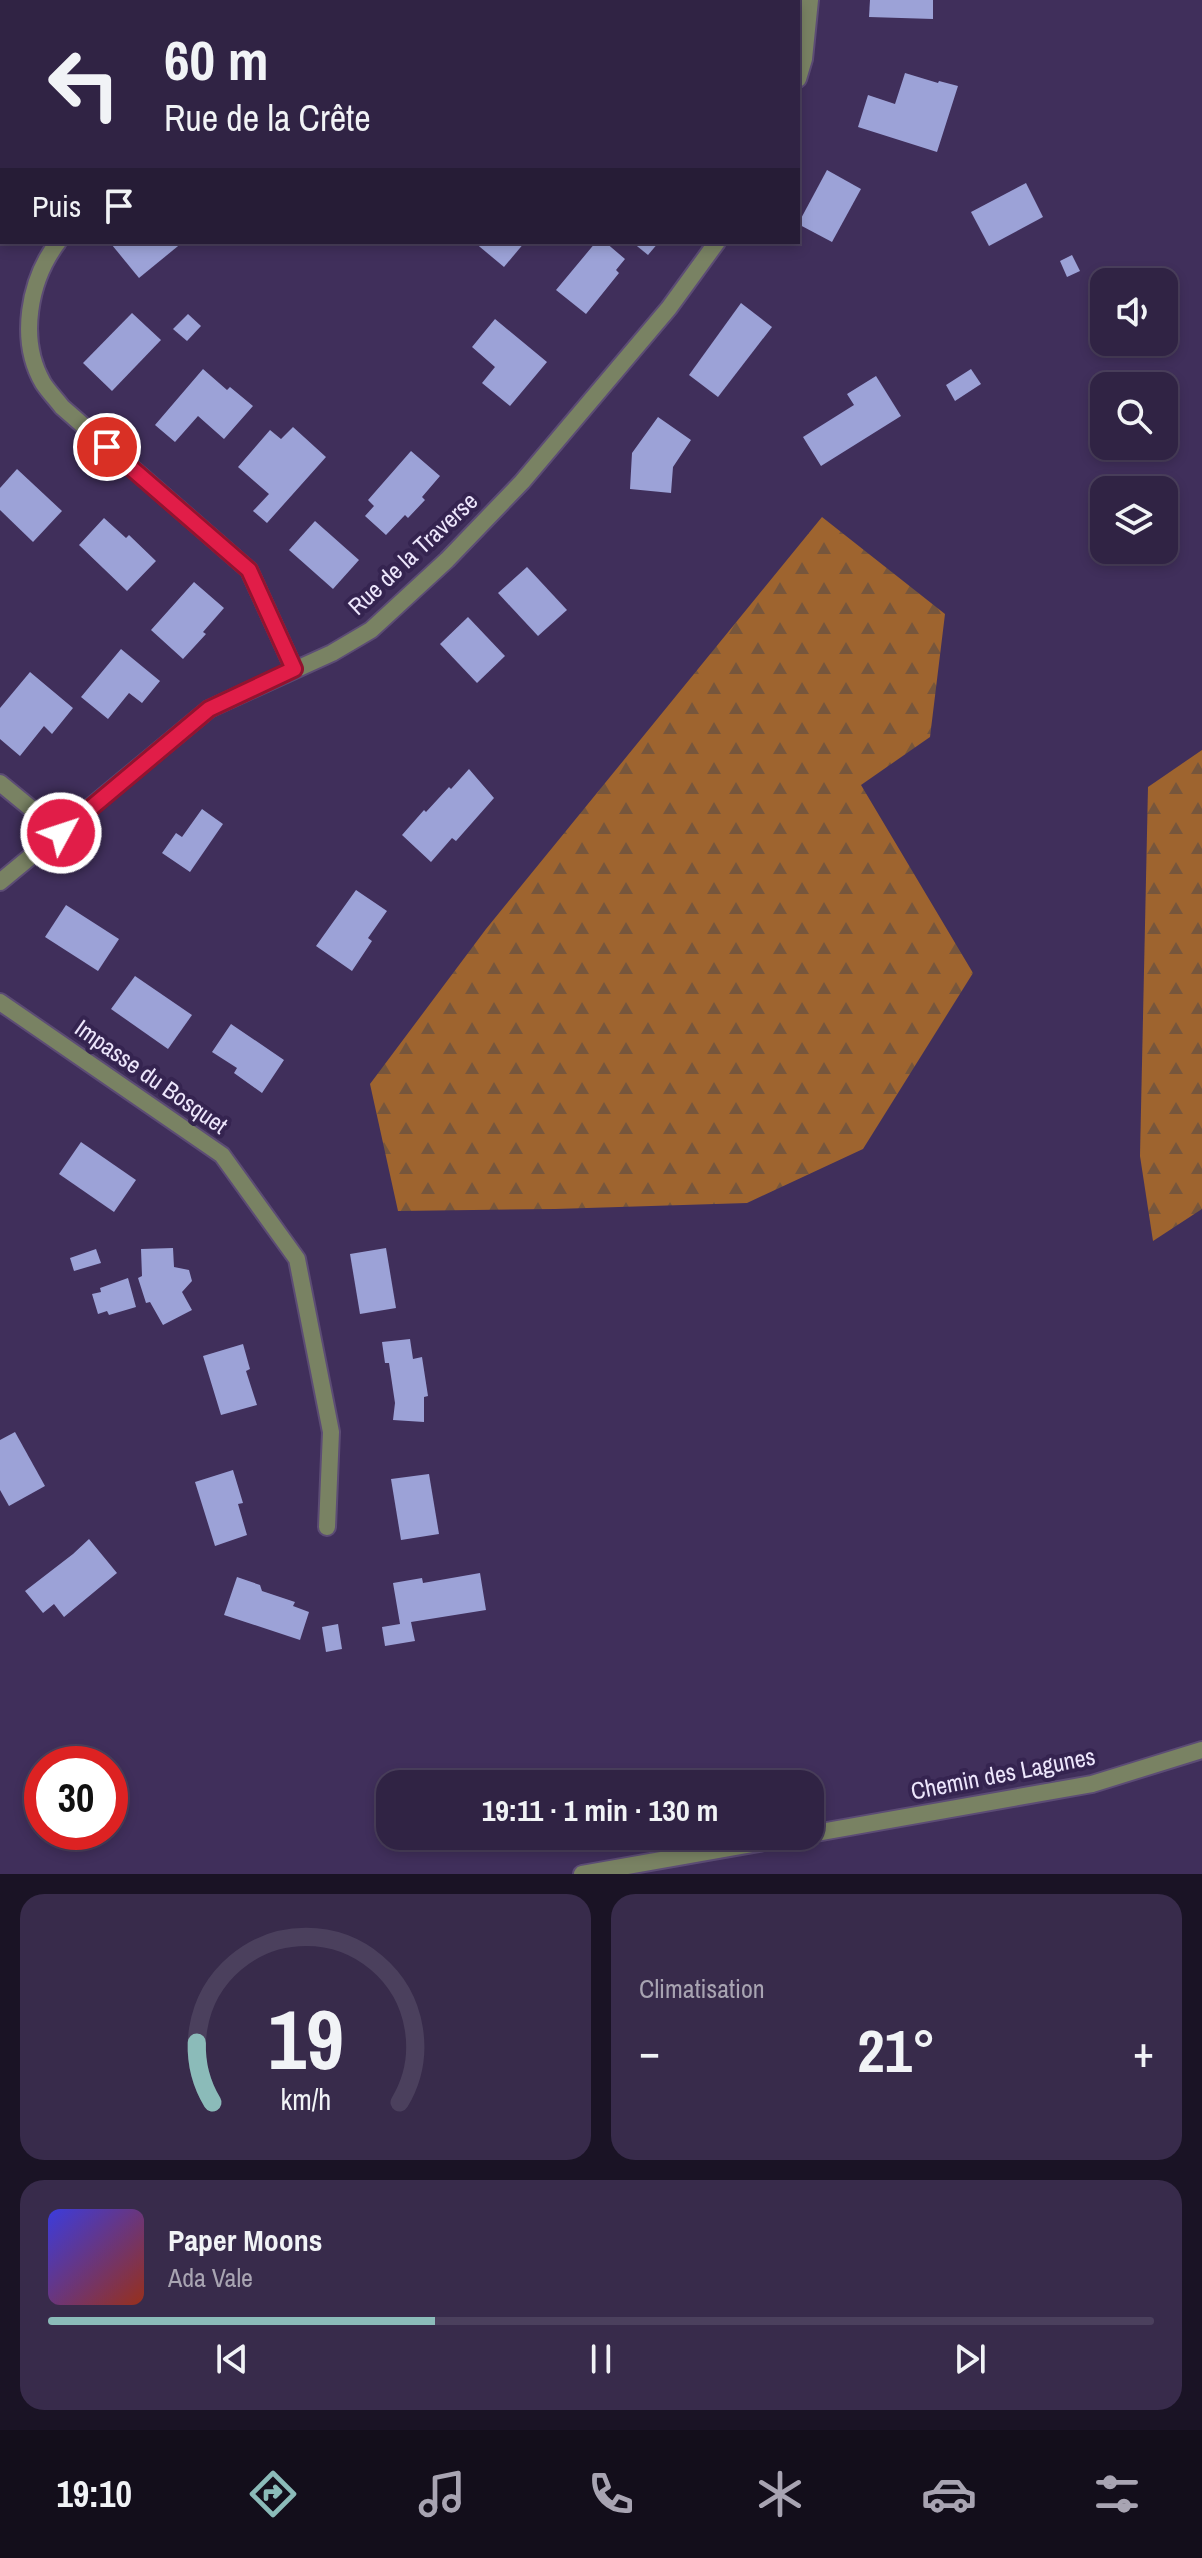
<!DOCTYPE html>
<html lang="fr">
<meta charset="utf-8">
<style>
:root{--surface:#302344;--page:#382b4b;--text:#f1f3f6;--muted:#a8a4b2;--line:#4b405d;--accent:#8bbbb9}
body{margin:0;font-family:"Archivo Narrow",sans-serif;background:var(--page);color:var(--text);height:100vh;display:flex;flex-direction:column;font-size:30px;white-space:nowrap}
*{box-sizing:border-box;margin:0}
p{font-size:26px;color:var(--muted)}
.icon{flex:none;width:44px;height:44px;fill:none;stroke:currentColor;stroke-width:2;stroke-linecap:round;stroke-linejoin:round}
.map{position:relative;height:1874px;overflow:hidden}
.sheet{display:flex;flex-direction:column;gap:20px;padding:20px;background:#1a1325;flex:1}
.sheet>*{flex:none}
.hud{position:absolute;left:0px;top:0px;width:800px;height:244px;box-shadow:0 4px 12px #0003,0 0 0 2px var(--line);background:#302344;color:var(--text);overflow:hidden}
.fabs{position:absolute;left:1090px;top:268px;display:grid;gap:16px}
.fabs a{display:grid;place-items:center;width:88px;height:88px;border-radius:16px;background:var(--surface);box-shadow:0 4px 12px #0003,0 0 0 2px var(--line);font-size:40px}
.speed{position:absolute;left:24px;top:1746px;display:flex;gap:16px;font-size:40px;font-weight:700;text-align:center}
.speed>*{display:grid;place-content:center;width:104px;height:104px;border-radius:50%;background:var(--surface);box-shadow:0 4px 12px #0003,0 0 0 2px var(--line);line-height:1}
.speed .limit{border:12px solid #d22;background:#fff;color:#111}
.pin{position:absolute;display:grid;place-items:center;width:68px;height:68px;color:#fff;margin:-34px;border:4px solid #fff;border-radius:50%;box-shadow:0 2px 8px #0007}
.me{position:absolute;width:88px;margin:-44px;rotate:50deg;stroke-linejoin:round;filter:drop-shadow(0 0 6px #0008)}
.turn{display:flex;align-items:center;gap:28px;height:168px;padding:0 32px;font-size:36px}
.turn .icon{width:104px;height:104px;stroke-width:2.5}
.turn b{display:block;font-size:56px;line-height:68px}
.then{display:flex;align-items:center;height:76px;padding:0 32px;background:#0003;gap:16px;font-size:30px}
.big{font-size:60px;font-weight:700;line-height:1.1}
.sheet .card{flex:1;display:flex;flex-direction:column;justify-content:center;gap:12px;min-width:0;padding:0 28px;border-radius:24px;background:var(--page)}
.sheet .dial{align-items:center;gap:0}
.dial svg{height:208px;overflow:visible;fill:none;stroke:var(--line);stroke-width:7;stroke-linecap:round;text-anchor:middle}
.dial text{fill:var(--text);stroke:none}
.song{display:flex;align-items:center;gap:24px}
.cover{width:96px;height:96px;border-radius:12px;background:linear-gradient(135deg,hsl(240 70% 55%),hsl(10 70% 35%))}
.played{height:8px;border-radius:4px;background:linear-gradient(90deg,var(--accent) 35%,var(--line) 35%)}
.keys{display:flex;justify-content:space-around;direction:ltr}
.heat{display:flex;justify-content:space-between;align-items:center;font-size:44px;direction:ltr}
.sheet .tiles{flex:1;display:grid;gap:20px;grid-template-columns:1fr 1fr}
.card:last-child{grid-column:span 2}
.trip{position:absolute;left:376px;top:1770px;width:448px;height:80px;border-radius:24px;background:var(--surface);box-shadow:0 4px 12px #0003,0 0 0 2px var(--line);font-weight:700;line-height:80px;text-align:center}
.dock{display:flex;height:128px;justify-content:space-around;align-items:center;background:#130e1b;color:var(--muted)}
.dock .icon{width:56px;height:56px}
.dock .active{color:var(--accent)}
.dock b{font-size:36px;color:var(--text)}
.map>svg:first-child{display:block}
.forest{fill:url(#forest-firs)}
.building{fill:#9ca2d7}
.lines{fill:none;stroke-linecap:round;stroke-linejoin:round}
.street-casing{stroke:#5c4c75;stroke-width:20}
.street{stroke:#798263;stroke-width:16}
.route-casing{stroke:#92132f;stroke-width:20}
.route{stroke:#e11d48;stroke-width:14}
.labels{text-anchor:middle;stroke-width:8;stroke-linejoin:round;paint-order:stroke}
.street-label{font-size:24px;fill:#ede6fc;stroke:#352450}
</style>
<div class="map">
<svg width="1202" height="1874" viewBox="0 0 1202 1874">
<defs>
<pattern id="forest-firs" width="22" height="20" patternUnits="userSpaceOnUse" patternTransform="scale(2)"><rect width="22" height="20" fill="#9e642f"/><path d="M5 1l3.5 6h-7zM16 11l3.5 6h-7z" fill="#77563c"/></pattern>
</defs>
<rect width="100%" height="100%" fill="#402f5b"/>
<!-- forest -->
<g class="forest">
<polygon points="822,517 945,614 930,737 861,785 973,973 863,1149 747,1203 555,1209 398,1211 370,1084 486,929"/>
<polygon points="1202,750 1202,1209 1153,1241 1140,1156 1148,787"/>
</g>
<!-- building -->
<g class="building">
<polygon points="870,0 933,0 933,19 869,17"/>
<polygon points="905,73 938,83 939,81 958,86 937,152 858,127 868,95 895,104"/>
<polygon points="827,170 861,189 832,242 798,224"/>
<polygon points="1026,183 1043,217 989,246 971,212"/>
<polygon points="116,242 183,242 139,278 112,245"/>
<polygon points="474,242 525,242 504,267"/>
<polygon points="596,242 605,242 625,259 616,270 619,273 586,314 556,290"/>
<polygon points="632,242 659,242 648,255"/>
<polygon points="1072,255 1080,271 1067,277 1060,261"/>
<polygon points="741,303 772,327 718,397 689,375"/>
<polygon points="132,313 161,340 112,391 83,363"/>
<polygon points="188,314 201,326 187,341 173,329"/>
<polygon points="495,319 547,362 510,406 482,383 495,367 472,347"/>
<polygon points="203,369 227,390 230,387 253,406 224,439 198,416 175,442 155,425"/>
<polygon points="971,369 981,384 955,401 946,385"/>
<polygon points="876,376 901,416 821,466 803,437 854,405 847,394"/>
<polygon points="658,417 691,440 673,467 671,493 630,489 632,453"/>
<polygon points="293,427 326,457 267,523 253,511 269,494 238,467 270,430 281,439"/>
<polygon points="411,451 440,476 422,497 425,500 408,518 405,515 386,535 365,516 374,506 368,500"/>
<polygon points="17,469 62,511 33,542 0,510 0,488"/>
<polygon points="104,518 126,538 129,535 156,561 127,591 79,545"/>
<polygon points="315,521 359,560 333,589 289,550"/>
<polygon points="527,567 567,610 538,636 498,593"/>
<polygon points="194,582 224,608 203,632 206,634 183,659 151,630"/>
<polygon points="468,617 505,656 477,683 440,644"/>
<polygon points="121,649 160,681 142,703 129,693 108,719 81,697"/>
<polygon points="30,672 73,708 52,734 44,726 20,756 0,739 0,708"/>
<polygon points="469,769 494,798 456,841 452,838 431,862 402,835 424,810 426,812 449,787 451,789"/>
<polygon points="202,809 223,824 190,872 162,853 176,833 182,837"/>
<polygon points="356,890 387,911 368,938 372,941 352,971 316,946"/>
<polygon points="66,905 119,939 98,971 45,937"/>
<polygon points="135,976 192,1015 168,1049 111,1009"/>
<polygon points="231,1024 284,1060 262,1093 234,1073 237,1068 212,1052"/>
<polygon points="81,1142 136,1180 114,1212 59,1174"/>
<polygon points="173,1248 174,1267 189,1270 192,1281 182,1292 192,1310 163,1325 150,1302 146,1303 138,1278 142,1276 141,1249"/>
<polygon points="386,1248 396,1308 360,1314 350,1254"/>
<polygon points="96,1249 101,1263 74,1271 70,1258"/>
<polygon points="128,1278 136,1307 109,1315 107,1311 98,1314 92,1294 101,1292 100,1288"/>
<polygon points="410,1339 413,1359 422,1357 428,1396 424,1397 424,1422 393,1420 395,1403 389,1363 385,1363 382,1342"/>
<polygon points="243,1344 250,1369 246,1371 257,1405 221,1415 203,1356"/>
<polygon points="15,1432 45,1486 9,1506 0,1490 0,1440"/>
<polygon points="233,1470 243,1503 238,1504 247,1535 215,1546 195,1482"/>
<polygon points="429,1474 439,1534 401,1540 391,1479"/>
<polygon points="89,1539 117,1573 64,1617 54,1604 43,1613 25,1591 73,1554"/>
<polygon points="480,1573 486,1610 411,1622 415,1641 385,1646 382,1627 400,1624 393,1583 422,1578 423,1583"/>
<polygon points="237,1577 260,1585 262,1591 295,1602 293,1606 309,1612 300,1640 224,1615"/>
<polygon points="338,1624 342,1649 326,1652 322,1627"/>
</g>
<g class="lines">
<!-- street casing -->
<g class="street-casing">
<g id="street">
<polyline points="571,0 575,2"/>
<polyline points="254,2 255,0"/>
<polyline points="798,79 804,59 810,0"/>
<path d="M 58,242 C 29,280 18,340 43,383 C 48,391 56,399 62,407 L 249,570 L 294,669"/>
<polyline points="0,783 61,833"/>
<polyline points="0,882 209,709 332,653 371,630 447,560 522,482 669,308 717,242"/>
<polyline points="0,1002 222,1155 297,1259 331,1432 327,1527"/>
<polyline points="810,1834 1092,1784 1202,1750"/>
<polyline points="582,1874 798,1836"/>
</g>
</g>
<!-- street -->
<use href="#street" class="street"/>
</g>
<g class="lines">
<!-- route casing -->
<g class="route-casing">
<polyline id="route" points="61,833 209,709 294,669 249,570 107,447"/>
</g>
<!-- route -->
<use href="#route" class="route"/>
</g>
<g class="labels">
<!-- street labels -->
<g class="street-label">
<text transform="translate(413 554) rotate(-43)" y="8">Rue de la Traverse</text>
<text transform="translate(151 1077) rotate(35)" y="8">Impasse du Bosquet</text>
<text transform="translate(1003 1774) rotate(-11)" y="8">Chemin des Lagunes</text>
</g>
</g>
</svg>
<div class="fabs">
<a><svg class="icon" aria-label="sound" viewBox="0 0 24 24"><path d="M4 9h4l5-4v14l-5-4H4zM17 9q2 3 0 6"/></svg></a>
<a><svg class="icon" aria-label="search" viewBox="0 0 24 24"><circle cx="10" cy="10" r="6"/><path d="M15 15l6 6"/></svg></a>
<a><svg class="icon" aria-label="layers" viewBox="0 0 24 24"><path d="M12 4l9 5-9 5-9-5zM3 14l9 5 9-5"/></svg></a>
</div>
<div class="speed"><div class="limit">30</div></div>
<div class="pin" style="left:107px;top:447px;background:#d93025"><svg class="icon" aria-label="arrive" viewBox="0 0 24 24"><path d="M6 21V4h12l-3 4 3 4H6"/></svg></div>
<svg class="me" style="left:61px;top:833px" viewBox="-20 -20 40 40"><circle r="17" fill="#e11d48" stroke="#fff" stroke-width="3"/><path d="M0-11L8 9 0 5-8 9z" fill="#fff"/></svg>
<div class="trip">19:11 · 1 min · 130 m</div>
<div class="hud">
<div class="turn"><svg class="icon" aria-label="left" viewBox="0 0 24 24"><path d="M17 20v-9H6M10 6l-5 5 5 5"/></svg><div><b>60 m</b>Rue de la Crête</div></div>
<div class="then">Puis<svg class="icon" aria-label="arrive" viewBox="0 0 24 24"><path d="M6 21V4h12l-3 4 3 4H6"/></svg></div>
</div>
</div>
<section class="sheet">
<div class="tiles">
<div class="card dial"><svg viewBox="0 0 100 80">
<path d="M14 69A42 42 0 1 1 86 69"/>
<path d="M14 69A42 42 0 0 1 8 46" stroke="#8bbbb9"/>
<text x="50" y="56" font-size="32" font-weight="700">19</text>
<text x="50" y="72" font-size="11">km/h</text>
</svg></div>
<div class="card"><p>Climatisation</p>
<div class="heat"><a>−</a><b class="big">21°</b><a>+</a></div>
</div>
<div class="card">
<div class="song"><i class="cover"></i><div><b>Paper Moons</b><p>Ada Vale</p></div></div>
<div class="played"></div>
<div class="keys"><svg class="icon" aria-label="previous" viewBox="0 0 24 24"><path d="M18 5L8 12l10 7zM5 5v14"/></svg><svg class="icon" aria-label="pause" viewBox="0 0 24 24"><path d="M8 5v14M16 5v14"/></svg><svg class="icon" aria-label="next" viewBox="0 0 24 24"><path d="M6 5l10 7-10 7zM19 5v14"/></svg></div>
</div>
</div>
</section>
<nav class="dock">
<b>19:10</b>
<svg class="icon active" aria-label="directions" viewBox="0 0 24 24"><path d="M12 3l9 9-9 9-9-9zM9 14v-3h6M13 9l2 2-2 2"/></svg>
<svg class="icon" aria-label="music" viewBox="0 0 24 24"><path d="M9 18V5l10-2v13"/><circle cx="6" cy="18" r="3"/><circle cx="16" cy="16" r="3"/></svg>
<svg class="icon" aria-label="phone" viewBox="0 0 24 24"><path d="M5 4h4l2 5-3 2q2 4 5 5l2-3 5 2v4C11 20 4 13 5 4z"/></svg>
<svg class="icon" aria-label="climate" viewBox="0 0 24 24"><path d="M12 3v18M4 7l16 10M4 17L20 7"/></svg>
<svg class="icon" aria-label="car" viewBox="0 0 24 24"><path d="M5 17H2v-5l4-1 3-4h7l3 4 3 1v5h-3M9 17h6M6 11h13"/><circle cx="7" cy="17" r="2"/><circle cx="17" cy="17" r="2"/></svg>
<svg class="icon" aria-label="filters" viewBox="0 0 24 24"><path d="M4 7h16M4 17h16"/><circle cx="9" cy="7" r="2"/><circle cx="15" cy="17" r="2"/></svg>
</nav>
